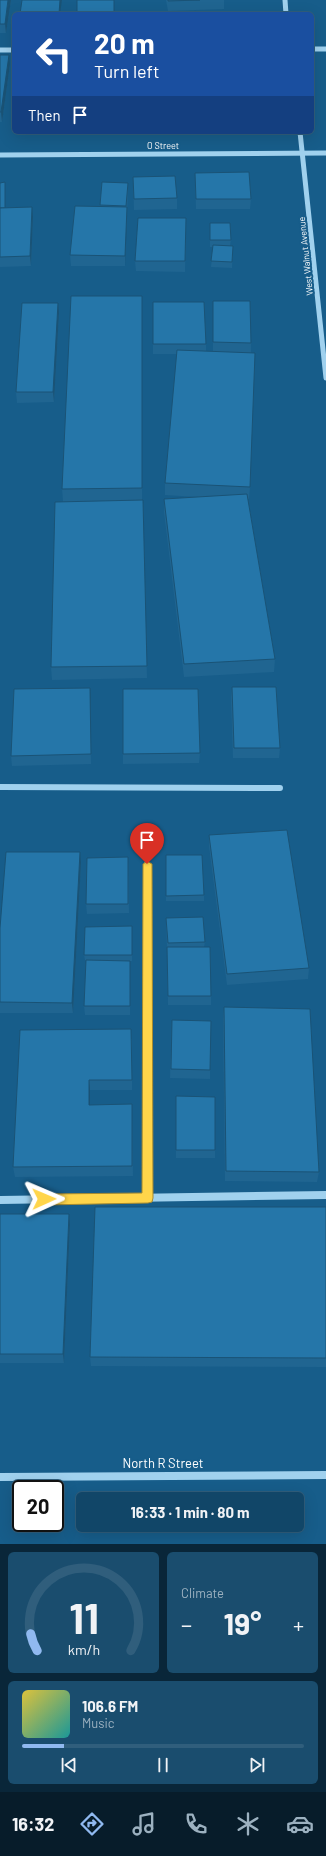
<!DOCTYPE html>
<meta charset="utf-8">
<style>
:root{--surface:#114668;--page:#1a4d6e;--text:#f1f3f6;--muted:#9cb1c0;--line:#305e7c;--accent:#90b9f0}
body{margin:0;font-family:Barlow,sans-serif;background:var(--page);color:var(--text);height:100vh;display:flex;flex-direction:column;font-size:15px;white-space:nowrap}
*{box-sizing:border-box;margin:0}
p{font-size:13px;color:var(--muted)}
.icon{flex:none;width:22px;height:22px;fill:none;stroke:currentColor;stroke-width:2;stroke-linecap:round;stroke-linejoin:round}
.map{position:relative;height:1544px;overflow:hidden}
.panel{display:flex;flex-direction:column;gap:8px;padding:8px;background:#092639;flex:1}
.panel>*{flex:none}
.top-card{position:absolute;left:12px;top:12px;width:302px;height:122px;border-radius:6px;box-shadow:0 4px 16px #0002,0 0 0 1px var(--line);background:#1a4fa0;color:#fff;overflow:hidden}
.speed{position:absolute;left:12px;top:1480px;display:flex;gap:8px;font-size:20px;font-weight:700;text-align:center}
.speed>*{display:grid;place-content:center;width:52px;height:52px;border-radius:50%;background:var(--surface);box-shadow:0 4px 16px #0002,0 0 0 1px var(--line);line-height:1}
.speed .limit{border:2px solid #111;border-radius:6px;background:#fff;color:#111}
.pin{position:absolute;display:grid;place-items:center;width:34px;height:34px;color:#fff;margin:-41px -17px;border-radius:50% 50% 50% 0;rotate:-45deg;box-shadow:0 0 4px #0007}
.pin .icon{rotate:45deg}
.me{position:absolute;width:44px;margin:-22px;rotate:89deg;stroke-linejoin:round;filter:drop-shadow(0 0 3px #0008)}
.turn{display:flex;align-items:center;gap:14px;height:84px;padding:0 16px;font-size:18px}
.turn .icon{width:52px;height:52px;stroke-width:2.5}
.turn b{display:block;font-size:28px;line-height:34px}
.then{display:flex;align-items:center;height:38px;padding:0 16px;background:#0003;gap:8px;font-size:15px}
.big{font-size:30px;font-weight:700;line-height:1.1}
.panel .tile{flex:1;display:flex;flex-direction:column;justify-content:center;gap:6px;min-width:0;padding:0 14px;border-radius:6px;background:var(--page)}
.panel .dial{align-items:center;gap:0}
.dial svg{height:104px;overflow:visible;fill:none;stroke:var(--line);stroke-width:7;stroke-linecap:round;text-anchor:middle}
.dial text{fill:var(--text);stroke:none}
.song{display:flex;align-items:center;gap:12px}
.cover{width:48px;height:48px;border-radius:6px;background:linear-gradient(135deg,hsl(50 70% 55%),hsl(180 70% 35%))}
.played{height:4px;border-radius:2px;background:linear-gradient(90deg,var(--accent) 15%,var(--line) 15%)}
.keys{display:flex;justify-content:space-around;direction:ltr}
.heat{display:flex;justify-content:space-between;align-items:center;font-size:22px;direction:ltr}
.panel .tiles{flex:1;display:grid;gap:8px;grid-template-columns:1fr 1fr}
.tile:last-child{grid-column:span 2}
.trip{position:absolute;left:76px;top:1492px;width:228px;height:40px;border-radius:6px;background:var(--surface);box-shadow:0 4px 16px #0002,0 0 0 1px var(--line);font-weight:700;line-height:40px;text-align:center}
.tab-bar{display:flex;height:64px;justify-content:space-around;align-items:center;background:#071c2a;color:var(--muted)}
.tab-bar .icon{width:28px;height:28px}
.tab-bar .current{color:var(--accent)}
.tab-bar b{font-size:18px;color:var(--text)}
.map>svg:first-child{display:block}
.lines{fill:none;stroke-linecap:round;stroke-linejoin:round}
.minor-far2{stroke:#a0d1ee;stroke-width:5}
.minor-far1{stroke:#a0d1ee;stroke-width:6}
.minor{stroke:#a0d1ee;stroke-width:8}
.wall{fill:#206591}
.shaded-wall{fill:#1a5376}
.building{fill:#2576a9;stroke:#1a5376}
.route{fill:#ffd54a;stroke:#a68a30}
.labels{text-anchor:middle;stroke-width:4;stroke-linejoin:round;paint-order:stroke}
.far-street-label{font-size:9px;fill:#fff;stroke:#175d8a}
.near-street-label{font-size:13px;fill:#fff;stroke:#175d8a}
</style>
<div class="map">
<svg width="326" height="1544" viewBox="0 0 326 1544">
<rect width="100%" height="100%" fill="#175d8a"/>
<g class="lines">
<!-- minor-far2 -->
<g class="minor-far2">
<polyline points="285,0 286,14"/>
<polyline points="312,49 326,49"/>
<polyline points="0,50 14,50"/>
<polyline points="300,132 326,378"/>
<polyline points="0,155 326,153"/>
</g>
<!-- minor-far1 -->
<g class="minor-far1">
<polyline points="0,787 280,788"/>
<polyline points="147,864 147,882"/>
</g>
<!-- minor -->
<g class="minor">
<polyline points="147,881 148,1198"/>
<polyline points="0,1200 326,1195"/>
<polyline points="0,1477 326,1475"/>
</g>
</g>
<!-- wall -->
<g class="wall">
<polygon points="0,0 11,0 6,33 0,33"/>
<polygon points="166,0 224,0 224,9 168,11"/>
<polygon points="0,55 10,64 2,122 0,122"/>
<polygon points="14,103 14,123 13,123 13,113"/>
<polygon points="195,173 251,199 250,209 196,209"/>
<polygon points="133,177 177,198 177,209 134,210"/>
<polygon points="5,182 5,208 33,217 31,266 0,267 0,183"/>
<polygon points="102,182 128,189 125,266 71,266 70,255 100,206"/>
<polygon points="186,218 185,272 136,271 135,261"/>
<polygon points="210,223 231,240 230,246 233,246 232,268 211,267 213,247 210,247"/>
<polygon points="142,296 142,500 143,500 147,678 52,680 51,667 63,501 62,489"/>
<polygon points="153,302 206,344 206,351 213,351 213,311 251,343 250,487 249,499 248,499 275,659 274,672 184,677 164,512 164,499 197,497 165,495 165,483 177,354 153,354"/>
<polygon points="59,313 54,402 17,403 16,392"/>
<polygon points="232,687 280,748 279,758 233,758 231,697"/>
<polygon points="90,688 91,764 12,766 11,756"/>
<polygon points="200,753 199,763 123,764 123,754"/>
<polygon points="209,835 309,968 308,979 227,985 209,846"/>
<polygon points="166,855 204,895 204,901 166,901"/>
<polygon points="128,857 129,913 87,914 86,904"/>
<polygon points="81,863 73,1013 0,1013 0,928"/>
<polygon points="166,924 205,942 204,947 211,996 211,1005 168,1005 167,947"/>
<polygon points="132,926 132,961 130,961 130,1015 85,1015 84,1006 86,961 85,960 84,955"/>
<polygon points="224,1007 319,1172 317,1182 225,1181 223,1018"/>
<polygon points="172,1020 210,1070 210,1079 170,1078"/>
<polygon points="20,1030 132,1039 132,1090 90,1090 90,1105 132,1114 133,1176 15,1177 13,1167"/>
<polygon points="176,1096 215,1150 215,1158 176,1158"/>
<polygon points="326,1207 326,1367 91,1366 90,1357"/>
<polygon points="0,1214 69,1214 70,1224 64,1363 0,1363"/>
</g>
<!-- shaded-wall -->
<g class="shaded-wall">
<polygon points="8,0 11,0 6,33 5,24"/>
<polygon points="60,0 62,0 60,14 59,14"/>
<polygon points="9,55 10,64 2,122 1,112"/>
<polygon points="32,207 33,217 31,266 30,256"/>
<polygon points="127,207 127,217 125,266 125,256"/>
<polygon points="58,303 59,313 54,402 53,392"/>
<polygon points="90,688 91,698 91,764 91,754"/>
<polygon points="80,852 81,863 73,1013 72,1003"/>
<polygon points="89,1080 90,1090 90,1115 89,1105"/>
<polygon points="69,1214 70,1224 64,1363 63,1354"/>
</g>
<!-- building -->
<g class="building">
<polygon points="0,0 8,0 5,24 0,24"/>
<polygon points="22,0 60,0 59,14 20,14"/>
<rect x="77" y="0" width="37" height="14"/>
<polygon points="168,0 200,0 168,1"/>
<polygon points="0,55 9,55 1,112 0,112"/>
<polygon points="14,103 14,113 13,113"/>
<polygon points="249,172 251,199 196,199 195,173"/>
<polygon points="175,176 177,198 134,199 133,177"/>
<polygon points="5,182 5,208 0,208 0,183"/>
<polygon points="102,182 128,183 126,206 100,205"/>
<polygon points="75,206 127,207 125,256 70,255"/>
<polygon points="32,207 30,256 0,257 0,208"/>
<polygon points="138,218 186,218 185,261 135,261"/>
<polygon points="210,223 230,223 231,240 210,240"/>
<polygon points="213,245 233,246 232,262 211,261"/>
<polygon points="71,296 142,296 142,488 62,489"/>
<polygon points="213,301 250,301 251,343 213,342"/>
<polygon points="153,302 204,302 206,344 153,344"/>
<polygon points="22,303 58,303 53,392 16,392"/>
<polygon points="177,350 255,353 250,487 165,483"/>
<polygon points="247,494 275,659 184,664 164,499"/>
<polygon points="143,500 147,666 51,667 55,502"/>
<polygon points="232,687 276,687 280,748 234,748"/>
<polygon points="90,688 91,754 11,756 14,689"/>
<polygon points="123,689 198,689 200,753 123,754"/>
<polygon points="287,830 309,968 227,974 209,835"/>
<polygon points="6,852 80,852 72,1003 0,1002 0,928"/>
<polygon points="166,855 202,855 204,895 166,896"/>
<polygon points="128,857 128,904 86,904 87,858"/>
<polygon points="203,917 205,942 168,943 166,918"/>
<polygon points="132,926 132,955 84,955 85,927"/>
<polygon points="167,947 210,947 211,996 168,996"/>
<polygon points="86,960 130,961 130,1006 84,1006"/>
<polygon points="224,1007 310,1009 319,1172 226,1171"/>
<polygon points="172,1020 211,1021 210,1070 171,1069"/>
<polygon points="131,1029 132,1080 89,1080 89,1105 132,1104 132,1166 13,1167 20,1030"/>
<polygon points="176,1096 215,1097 215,1150 176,1150"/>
<polygon points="95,1207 326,1207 326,1358 90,1357"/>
<polygon points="0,1214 69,1214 63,1354 0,1354"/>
</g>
<!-- route -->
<polygon class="route" points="147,861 152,864 153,1198 152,1202 148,1203 44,1205 40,1203 39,1199 40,1196 44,1194 142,1193 143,864"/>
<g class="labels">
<!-- far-street labels -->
<g class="far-street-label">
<text x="163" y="149">O Street</text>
<text transform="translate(306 256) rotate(-96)" y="3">West Walnut Avenue</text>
</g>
<!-- near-street labels -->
<g class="near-street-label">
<text x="163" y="1468">North R Street</text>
</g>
</g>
</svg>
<div class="speed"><div class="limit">20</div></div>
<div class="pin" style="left:147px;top:864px;background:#d93025"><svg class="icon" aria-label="arrive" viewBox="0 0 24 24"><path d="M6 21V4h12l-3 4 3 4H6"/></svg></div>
<svg class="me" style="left:44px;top:1199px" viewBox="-20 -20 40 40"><path d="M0-17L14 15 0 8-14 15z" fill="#ffd54a" stroke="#fff" stroke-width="4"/></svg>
<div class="trip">16:33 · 1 min · 80 m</div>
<div class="top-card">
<div class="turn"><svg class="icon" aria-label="left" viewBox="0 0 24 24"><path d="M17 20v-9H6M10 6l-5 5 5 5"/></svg><div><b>20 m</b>Turn left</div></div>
<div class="then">Then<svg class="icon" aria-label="arrive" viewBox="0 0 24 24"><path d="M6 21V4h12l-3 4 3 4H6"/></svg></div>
</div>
</div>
<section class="panel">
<div class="tiles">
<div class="tile dial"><svg viewBox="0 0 100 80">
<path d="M14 69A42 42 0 1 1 86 69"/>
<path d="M14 69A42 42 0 0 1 9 56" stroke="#90b9f0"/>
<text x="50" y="56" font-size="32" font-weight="700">11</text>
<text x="50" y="72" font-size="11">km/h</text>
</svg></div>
<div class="tile"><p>Climate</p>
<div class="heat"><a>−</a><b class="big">19°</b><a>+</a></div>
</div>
<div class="tile">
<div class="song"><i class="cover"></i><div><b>106.6 FM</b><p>Music</p></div></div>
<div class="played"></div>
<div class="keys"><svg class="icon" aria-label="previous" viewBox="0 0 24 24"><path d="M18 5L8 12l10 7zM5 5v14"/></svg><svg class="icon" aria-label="pause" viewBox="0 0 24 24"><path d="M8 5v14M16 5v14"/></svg><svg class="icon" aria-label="next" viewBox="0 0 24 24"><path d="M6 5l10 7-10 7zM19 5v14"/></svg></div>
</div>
</div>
</section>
<nav class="tab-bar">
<b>16:32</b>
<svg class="icon current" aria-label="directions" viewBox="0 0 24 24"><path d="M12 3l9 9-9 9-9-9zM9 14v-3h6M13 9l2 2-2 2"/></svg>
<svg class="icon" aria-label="music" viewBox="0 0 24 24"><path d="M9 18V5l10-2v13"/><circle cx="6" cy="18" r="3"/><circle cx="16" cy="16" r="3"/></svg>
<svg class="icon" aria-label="phone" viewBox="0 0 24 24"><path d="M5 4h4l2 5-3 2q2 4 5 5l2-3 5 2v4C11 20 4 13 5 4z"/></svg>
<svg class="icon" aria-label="climate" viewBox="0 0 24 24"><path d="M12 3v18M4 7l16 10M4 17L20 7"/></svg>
<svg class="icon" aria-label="car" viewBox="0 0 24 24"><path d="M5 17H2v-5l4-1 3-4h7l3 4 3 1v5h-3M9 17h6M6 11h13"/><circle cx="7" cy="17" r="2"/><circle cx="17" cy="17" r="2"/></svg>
</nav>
